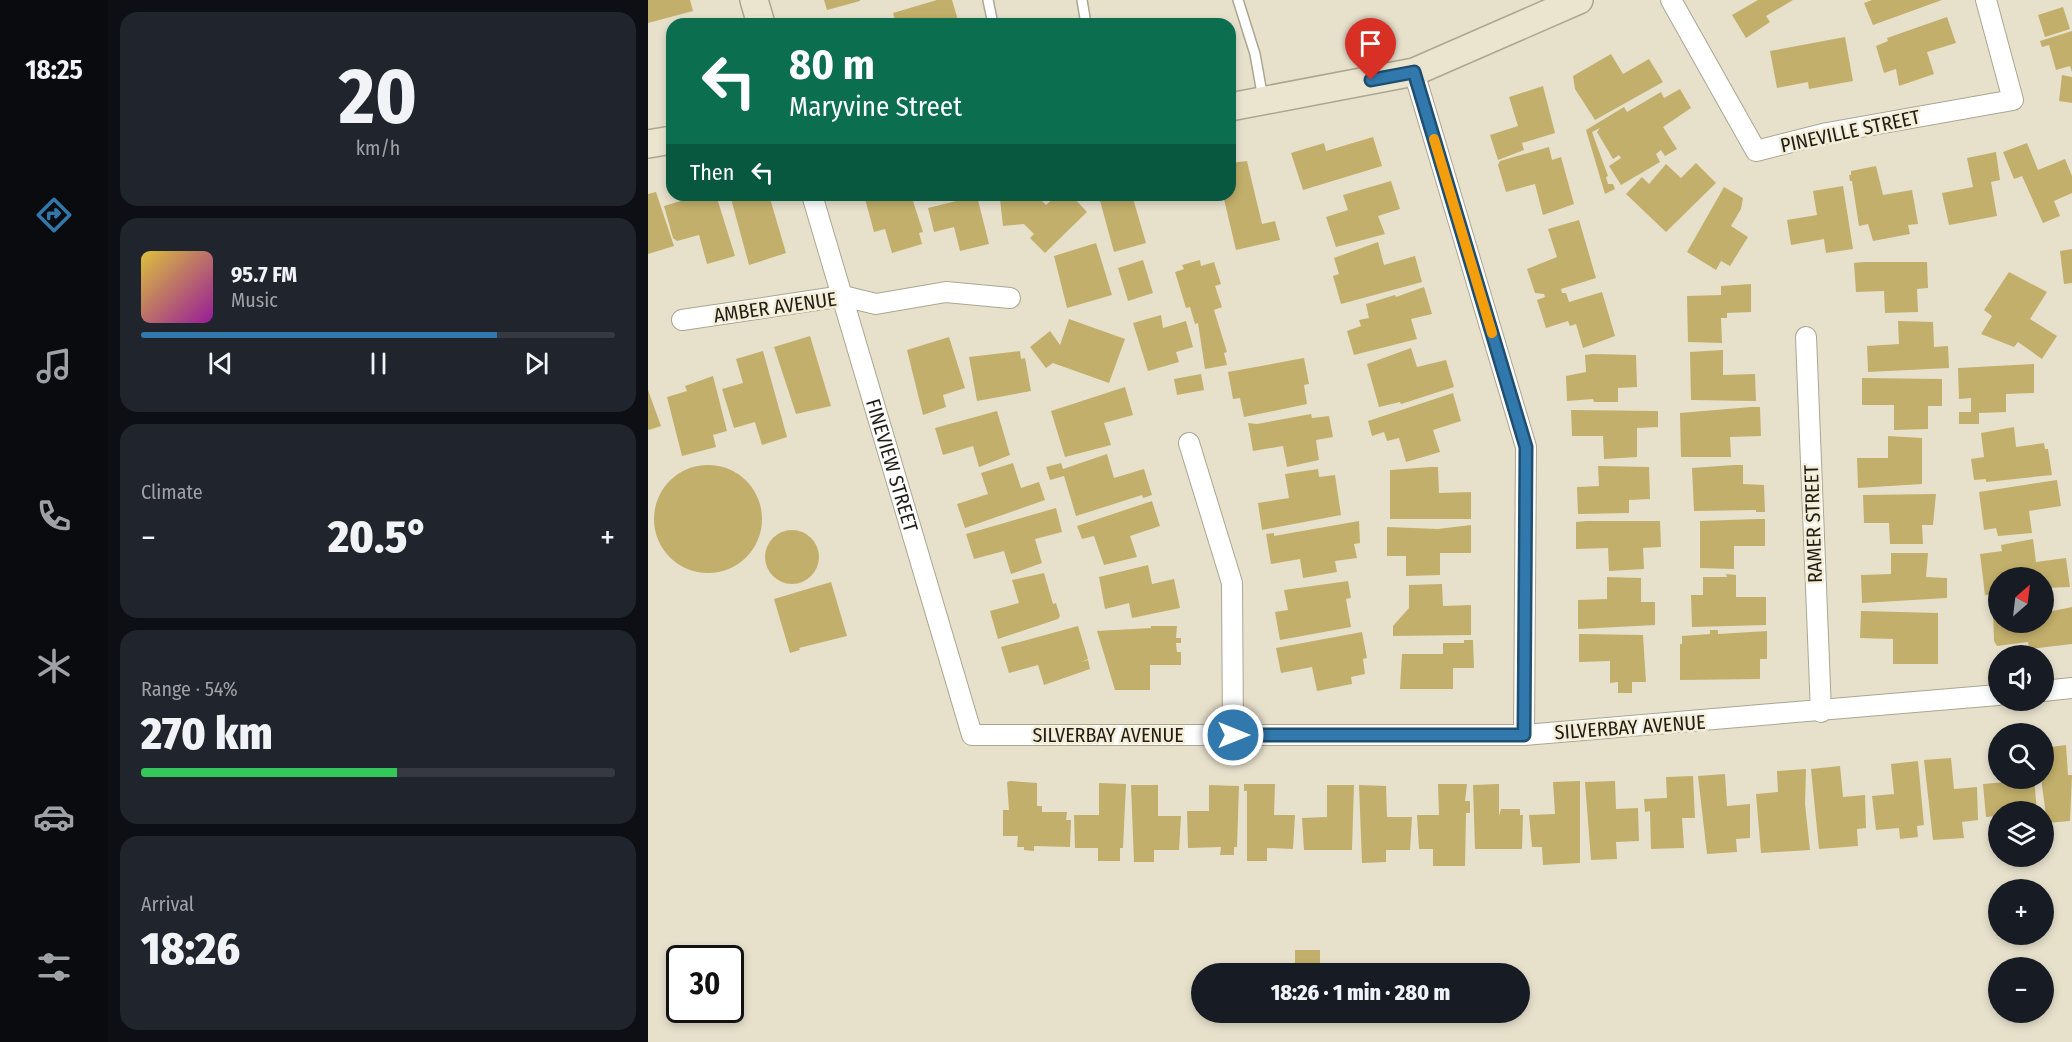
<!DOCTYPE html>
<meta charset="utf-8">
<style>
:root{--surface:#171b24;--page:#20242c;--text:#f1f3f6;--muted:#9ea1a6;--line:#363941;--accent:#3178ac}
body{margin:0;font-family:"Fira Sans Condensed",sans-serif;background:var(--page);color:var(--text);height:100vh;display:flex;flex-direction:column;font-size:22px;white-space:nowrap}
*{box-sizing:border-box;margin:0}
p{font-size:20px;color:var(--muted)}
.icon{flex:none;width:33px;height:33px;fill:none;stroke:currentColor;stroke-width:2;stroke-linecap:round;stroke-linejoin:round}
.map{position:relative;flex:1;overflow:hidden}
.sheet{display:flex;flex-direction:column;gap:12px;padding:12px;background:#0d0f14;width:540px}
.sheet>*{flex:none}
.top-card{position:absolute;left:18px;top:18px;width:570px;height:183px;border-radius:18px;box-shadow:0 3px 9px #0003;background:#0b6e4f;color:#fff;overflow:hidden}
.needle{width:39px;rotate:28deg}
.tools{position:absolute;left:1340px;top:567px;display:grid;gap:12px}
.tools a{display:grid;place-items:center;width:66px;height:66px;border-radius:50%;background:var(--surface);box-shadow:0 3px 9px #0003;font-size:30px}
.speed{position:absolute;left:18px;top:945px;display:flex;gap:12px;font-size:30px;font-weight:700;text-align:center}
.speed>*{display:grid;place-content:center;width:78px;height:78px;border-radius:50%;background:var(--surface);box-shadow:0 3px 9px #0003;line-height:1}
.speed .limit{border:3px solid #111;border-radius:9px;background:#fff;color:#111}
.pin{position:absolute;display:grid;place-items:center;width:51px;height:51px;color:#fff;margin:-62px -26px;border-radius:50% 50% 50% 0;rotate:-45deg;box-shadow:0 0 6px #0007}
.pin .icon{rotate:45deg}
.me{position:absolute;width:66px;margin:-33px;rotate:90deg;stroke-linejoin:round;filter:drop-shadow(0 0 4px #0008)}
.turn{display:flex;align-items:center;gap:21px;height:126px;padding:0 24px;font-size:27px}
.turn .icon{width:78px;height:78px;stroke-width:2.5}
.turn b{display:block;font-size:42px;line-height:51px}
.then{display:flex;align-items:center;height:57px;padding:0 24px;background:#0003;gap:12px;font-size:22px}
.big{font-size:45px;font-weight:800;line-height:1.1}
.sheet .widget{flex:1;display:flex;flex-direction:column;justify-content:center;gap:9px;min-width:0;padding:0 21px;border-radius:18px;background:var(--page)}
.sheet .dial{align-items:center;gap:0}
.dial b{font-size:78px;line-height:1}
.song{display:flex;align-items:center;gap:18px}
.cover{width:72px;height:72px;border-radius:9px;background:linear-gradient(135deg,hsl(50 70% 55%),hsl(300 70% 35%))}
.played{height:6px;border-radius:3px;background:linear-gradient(90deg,var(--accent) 75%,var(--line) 75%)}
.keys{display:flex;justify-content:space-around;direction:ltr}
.heat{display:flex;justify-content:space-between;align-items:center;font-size:33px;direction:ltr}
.charge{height:9px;border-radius:4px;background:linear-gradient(90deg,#34c759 54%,var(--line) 0)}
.trip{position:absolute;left:543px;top:963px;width:339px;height:60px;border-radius:30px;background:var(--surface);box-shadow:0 3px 9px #0003;font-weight:800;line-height:60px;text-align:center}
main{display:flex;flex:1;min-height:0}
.dock{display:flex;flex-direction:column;width:108px;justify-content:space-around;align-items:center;background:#090b0e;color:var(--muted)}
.dock .icon{width:42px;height:42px}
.dock .active{color:var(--accent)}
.dock b{font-size:27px;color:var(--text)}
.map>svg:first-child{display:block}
.building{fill:#c2af6b}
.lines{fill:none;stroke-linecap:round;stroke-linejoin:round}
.lane-casing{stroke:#aba692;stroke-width:12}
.street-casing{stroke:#aba692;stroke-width:22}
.secondary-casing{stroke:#aba692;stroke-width:30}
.lane{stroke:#fff;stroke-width:9}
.street{stroke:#fff;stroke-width:20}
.secondary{stroke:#ebe5d0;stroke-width:27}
.route-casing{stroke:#204e70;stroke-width:15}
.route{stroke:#3178ac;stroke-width:10}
.slow{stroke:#f59e0b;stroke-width:10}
.labels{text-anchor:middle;stroke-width:5;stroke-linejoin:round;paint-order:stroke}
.street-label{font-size:20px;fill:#201e16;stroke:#f4eed9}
</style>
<main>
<nav class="dock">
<b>18:25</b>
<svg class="icon active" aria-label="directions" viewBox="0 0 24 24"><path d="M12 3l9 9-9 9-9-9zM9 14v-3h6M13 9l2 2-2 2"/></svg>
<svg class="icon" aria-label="music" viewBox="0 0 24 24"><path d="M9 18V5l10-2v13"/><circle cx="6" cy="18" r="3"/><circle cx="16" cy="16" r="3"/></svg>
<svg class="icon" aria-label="phone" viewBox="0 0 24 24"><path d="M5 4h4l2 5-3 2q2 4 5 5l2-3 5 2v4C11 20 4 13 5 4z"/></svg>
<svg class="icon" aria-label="climate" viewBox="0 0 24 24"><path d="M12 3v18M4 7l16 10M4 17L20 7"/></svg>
<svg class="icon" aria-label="car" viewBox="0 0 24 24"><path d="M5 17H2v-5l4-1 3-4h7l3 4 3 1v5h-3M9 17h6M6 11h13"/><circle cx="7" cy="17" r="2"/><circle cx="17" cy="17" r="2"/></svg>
<svg class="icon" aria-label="filters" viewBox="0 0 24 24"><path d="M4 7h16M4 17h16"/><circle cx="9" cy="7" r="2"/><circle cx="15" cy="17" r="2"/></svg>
</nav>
<section class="sheet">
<div class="widget dial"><b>20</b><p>km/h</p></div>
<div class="widget">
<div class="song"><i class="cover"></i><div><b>95.7 FM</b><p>Music</p></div></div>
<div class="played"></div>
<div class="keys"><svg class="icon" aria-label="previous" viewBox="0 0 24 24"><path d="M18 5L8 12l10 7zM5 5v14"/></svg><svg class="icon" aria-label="pause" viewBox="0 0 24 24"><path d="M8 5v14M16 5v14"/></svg><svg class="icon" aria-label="next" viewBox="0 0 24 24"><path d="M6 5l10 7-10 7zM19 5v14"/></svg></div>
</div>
<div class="widget"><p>Climate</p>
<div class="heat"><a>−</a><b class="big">20.5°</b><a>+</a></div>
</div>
<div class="widget"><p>Range · 54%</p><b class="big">270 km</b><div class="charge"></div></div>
<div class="widget"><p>Arrival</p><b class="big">18:26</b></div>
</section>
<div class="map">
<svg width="1424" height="1042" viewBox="0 0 1424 1042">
<rect width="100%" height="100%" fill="#e7e1cc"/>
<!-- building -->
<g class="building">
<polygon points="0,0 42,0 45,11 0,23"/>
<polygon points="176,0 212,0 212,1 179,10"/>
<polygon points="289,0 304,0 310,20 298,24 248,24 245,13"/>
<polygon points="1110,0 1145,0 1118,16 1122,22 1098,38 1084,15"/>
<polygon points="1224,0 1294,0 1225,25 1216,3"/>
<polygon points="1415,7 1422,29 1397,37 1390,15"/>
<polygon points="1299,17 1308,43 1279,52 1286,74 1251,86 1248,69 1236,73 1228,46 1240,41 1239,38"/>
<polygon points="1424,31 1424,72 1422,66 1408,70 1401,45 1394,47 1392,41"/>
<polygon points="1197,37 1205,81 1161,89 1160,82 1129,88 1122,51"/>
<polygon points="963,54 975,74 1001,59 1015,82 947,120 927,89 925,76"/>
<polygon points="1414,75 1424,77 1424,103 1411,101"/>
<polygon points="895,86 907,133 874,143 876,150 850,160 842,135 870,126 861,97"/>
<polygon points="1032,89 1043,108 1015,127 1029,149 1017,156 1013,150 1008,154 1012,162 973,185 961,166 973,158 971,155 965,159 949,132 952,128 944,132 960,176 958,177 960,184 965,184 967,189 957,194 938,130 976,107 979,112 1013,92 1016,98"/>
<polygon points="725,137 734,166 655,190 643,153 676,143 678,151"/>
<polygon points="1379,143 1390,170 1417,159 1424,176 1424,193 1406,201 1412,216 1395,223 1374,176 1366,179 1355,152"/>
<polygon points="901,147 904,160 913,157 926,204 895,215 887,184 858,192 850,165 852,161"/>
<polygon points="1348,152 1352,180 1343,182 1349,216 1301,225 1294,193 1325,187 1319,158"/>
<polygon points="599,161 614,224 627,221 632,240 588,250 575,195 582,195 582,163"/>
<polygon points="1048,163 1068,183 1018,232 978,194 994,177 1001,184 1018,164 1033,178"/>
<polygon points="1228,166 1235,195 1264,190 1270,224 1260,225 1262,234 1225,241 1220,224 1211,226 1204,181 1202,181 1201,175 1203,175 1203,171"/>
<polygon points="743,181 752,209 730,216 737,234 688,247 678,217 700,210 695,195"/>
<polygon points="1195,186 1205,249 1178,253 1176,239 1143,245 1139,220 1169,215 1165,191"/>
<polygon points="1076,187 1095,198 1093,209 1083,226 1100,237 1082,266 1073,261 1068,270 1039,252"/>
<polygon points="8,192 26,246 0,254 0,194"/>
<polygon points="42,195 68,195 87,256 59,264 51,235 29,241 25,238 16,206 43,198"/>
<polygon points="82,195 121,195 138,253 101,265"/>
<polygon points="216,195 263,195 275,232 271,233 274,244 244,253 237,229 226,232"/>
<polygon points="409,195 423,195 439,212 397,253 382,238 386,234 376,224 355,226 352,199 378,196 378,199 394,201 398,205"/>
<polygon points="460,195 484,195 498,243 466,252 451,197"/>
<polygon points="329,196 341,244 312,251 306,227 286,232 280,208"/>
<polygon points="931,220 948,278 913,289 914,293 918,293 921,302 954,292 967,336 935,348 928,324 922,326 920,321 898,328 889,300 897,297 896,294 887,293 879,269 909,257 900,229"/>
<polygon points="730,242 736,265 767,256 774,282 693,304 685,276 691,274 686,258"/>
<polygon points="448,243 464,295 419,308 406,256"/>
<polygon points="1424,249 1424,283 1416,284 1412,251"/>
<polygon points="495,260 505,293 480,301 470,268"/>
<polygon points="552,260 553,266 566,262 573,284 567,286 574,307 566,310 579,352 576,353 579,365 557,369 550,323 547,324 542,307 538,308 527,272 536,269 534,265"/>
<polygon points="1216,262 1279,262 1280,288 1269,289 1270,312 1237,313 1236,291 1208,292 1206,263"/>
<polygon points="1361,272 1399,292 1382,319 1409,336 1394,359 1370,342 1366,347 1333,334 1344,316 1336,310"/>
<polygon points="1103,284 1103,312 1079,313 1079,318 1073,318 1074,343 1040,342 1039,296 1073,295 1073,286"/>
<polygon points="776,287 784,314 763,319 769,339 706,355 699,331 713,326 711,320 721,318 718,304 747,295 748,297"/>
<polygon points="513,315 515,328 538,321 545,347 528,352 531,362 500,371 485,323"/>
<polygon points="421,319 477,339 461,383 405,363 398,368 382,347 402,331 412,345"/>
<polygon points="1250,321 1285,322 1286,347 1300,346 1301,368 1220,372 1219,346 1251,344"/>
<polygon points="162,336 183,406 148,414 126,347"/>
<polygon points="301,337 317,388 295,395 298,407 275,415 259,350"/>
<polygon points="763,348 769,367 798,360 806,387 753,404 752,402 731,407 719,364"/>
<polygon points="1075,350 1075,375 1107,374 1108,401 1043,400 1042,352"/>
<polygon points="115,351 139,437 114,445 107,422 86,428 74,389 95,383 88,359"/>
<polygon points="372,351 373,359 377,358 383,391 329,401 321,357"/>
<polygon points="945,354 988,355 989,387 970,388 970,402 946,402 945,399 919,401 918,376 938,372 937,355"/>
<polygon points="656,358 661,384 656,385 659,404 596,417 592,398 585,399 580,372"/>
<polygon points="1386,364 1386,393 1358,394 1358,412 1331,413 1331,424 1311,424 1311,412 1323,412 1323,398 1311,399 1310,368"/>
<polygon points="553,374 556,390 529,395 526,379"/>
<polygon points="65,376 79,431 65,435 68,447 34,456 19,397 39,391 37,386"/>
<polygon points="1214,378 1294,379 1294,406 1280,406 1280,429 1246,430 1246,405 1214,405"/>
<polygon points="477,387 485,415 456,423 463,445 417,457 403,411"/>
<polygon points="0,390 13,426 1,430 0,429"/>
<polygon points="805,393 813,421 785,430 792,452 758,462 751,438 739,441 736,432 724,436 720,421"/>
<polygon points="1103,407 1112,407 1113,436 1082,437 1083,457 1033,457 1032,413"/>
<polygon points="923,410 1010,411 1010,427 989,428 989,457 956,459 955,436 924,436"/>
<polygon points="349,411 362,455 331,467 325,446 295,455 287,428"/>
<polygon points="663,414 664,418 681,416 685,437 668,440 671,460 639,467 635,446 605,451 600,423 609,424"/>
<polygon points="1366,427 1368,447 1396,443 1397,449 1400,449 1404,475 1338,482 1338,479 1326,480 1323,459 1336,457 1333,433"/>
<polygon points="1240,436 1274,438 1274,484 1210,488 1209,458 1240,458"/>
<polygon points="459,454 466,478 496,469 504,495 495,498 494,495 428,516 416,476 402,480 398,467 413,463 415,469"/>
<polygon points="365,463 373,488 391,482 397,500 317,528 309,504 340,494 333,473"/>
<polygon points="1086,465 1095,465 1095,484 1116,485 1117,512 1108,512 1108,510 1046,511 1044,468"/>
<circle cx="60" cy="519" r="54"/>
<polygon points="950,466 1001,467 1002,499 981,500 981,513 930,514 929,487 951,486"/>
<polygon points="783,467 790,467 791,493 823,492 823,519 742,519 742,470"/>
<polygon points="670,469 671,477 687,475 693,515 614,530 610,503 641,498 637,474"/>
<polygon points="1409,480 1413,506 1381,511 1384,533 1350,536 1348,528 1336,530 1331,492"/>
<polygon points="1288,494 1285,525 1274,525 1275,544 1242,544 1241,523 1216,523 1215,495"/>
<polygon points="504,501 512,526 482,536 489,557 456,565 446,536 434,539 429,526"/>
<polygon points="408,508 414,532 387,539 394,563 363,574 356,551 326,559 318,534"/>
<polygon points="1110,519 1117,519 1117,546 1086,546 1086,569 1052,568 1052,521"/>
<polygon points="711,521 712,543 706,544 709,558 687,561 689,572 655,578 652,559 623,564 618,534 626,533 626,536"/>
<polygon points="938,521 1012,521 1013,547 995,548 996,569 961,571 960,548 928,549 928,522"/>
<polygon points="823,525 823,553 792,553 792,575 758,576 758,556 739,556 739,527 790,529"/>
<circle cx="144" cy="557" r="27"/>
<polygon points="1385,539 1388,562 1418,558 1422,587 1395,588 1395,578 1350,578 1350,594 1337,595 1332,554 1354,551 1353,545"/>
<polygon points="1243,553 1280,553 1278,577 1299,578 1299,598 1214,603 1213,575 1243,574"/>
<polygon points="500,565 504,584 526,579 532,608 484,618 481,603 457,609 451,577"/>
<polygon points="396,573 405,604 408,603 412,616 410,619 350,639 342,611 371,603 364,580"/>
<polygon points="1078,574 1088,575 1088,597 1118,597 1118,625 1044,627 1043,595 1055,595 1055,577 1079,577"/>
<polygon points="959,577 993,578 993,602 1007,602 1007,625 930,629 930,600 959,599"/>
<polygon points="700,581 703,598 698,599 703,627 632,640 627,612 640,610 636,590"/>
<polygon points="183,582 199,636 151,648 152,650 142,653 126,599"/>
<polygon points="794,584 795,606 823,605 823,635 745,636 745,626 761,608 761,585"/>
<polygon points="1424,607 1424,644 1381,649 1380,642 1349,646 1346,641 1345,610 1350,610 1350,622 1395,622 1395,613"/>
<polygon points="1213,611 1290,613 1290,664 1245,664 1245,639 1212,638"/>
<polygon points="430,626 440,659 433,662 440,660 442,669 396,685 390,665 361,673 353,647"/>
<polygon points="503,626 529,626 528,638 533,638 533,643 528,643 529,652 533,652 533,665 502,665 502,690 467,690 449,631 503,628"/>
<polygon points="1062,630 1070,630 1070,634 1119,631 1119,659 1112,659 1112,679 1032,680 1032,644 1034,644 1034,636 1062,634"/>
<polygon points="714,632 719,658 715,659 717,674 703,677 704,684 669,691 664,667 633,673 628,648"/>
<polygon points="931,634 995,635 998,682 984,682 984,693 970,693 970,682 962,683 962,661 931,662"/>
<polygon points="816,640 825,640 826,668 805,668 805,689 752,689 754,654 795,654 795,643 816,643"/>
<polygon points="1418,745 1420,775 1424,775 1422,821 1399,823 1393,778 1395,748"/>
<polygon points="1303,758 1306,789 1329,787 1330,820 1314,822 1316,838 1285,840 1276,760"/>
<polygon points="1270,761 1276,825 1269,826 1270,837 1252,839 1251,828 1228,830 1224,796 1246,794 1243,764"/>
<polygon points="1192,766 1195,797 1217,795 1218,828 1209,829 1210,846 1171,849 1163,769"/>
<polygon points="1158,769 1157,804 1162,850 1113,853 1108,794 1130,792 1129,771"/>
<polygon points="1077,774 1079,806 1102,804 1102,838 1088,839 1089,852 1059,854 1050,776"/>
<polygon points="1045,776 1047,818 1034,818 1036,848 1003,849 1002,811 997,812 996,799 1019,798 1018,777"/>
<polygon points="1356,778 1386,778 1389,812 1350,812 1350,816 1338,817 1335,784 1357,782"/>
<polygon points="362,781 389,783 389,806 394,806 394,812 419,812 418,820 423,820 422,847 386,846 386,851 376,850 376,847 369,847 370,836 355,836 355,810 361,810 359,782"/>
<polygon points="932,781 932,863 895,865 894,847 884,847 881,815 907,814 905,782"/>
<polygon points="967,781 968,809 990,808 991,841 968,842 969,859 943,860 937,782"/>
<polygon points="451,783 478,784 475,848 472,848 472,861 450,861 450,848 427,848 426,815 451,815"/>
<polygon points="596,784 627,784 626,815 647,815 645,849 619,848 619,861 599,861 599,791 596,791"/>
<polygon points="790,784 819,784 817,801 822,801 822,813 818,813 817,866 785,866 785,849 771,849 769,815 791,815"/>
<polygon points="851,784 851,816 853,809 872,809 872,815 875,815 874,849 827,849 825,785"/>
<polygon points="483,785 510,785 510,816 533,816 531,850 506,850 506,862 486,862"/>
<polygon points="561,785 591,786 589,847 586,847 586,855 572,855 573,847 540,848 539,811 561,811"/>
<polygon points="679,785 706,785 704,850 656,850 654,818 679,817"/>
<polygon points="711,785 738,786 739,817 764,817 762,850 738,850 738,862 714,863"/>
<polygon points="647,950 672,950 672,965 647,964"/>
</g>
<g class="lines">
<!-- lane casing -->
<g class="lane-casing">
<g id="lane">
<polyline points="340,0 345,24"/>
<polyline points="434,0 438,24"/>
<polyline points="590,0 607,54 615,99"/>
</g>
</g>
<!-- street casing -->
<g class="street-casing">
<g id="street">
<polyline points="1023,0 1108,151 1179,133 1365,100 1338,0"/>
<polyline points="766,72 878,447 876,735"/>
<path id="s1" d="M 164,195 L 324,735 L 876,735 L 1350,695"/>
<polyline points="34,320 195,296 228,304 298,292 362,298"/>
<polyline points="1158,337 1173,712"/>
<polyline points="541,443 584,583 585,735"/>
<polyline points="1395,691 1424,688"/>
</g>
</g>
<!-- secondary casing -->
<g class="secondary-casing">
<g id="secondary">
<polyline points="106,0 113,24"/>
<polyline points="582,107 766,72 931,0"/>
<polyline points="0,144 24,140"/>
</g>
</g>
<!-- lane -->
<use href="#lane" class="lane"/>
<!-- street -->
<use href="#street" class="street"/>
<!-- secondary -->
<use href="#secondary" class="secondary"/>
</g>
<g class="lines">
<!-- route casing -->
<g class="route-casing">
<polyline id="route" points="585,735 876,735 878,447 766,72 723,80"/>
</g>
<!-- route -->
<use href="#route" class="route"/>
<!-- slow -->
<polyline class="slow" points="786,139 844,333"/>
</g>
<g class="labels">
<!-- street labels -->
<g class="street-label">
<text transform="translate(1202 131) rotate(-12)" y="7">PINEVILLE STREET</text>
<text transform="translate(127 307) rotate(-8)" y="7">AMBER AVENUE</text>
<text dy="7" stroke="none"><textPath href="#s1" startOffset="282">FINEVIEW STREET</textPath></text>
<text transform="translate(1165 524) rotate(-92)" y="7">RAMER STREET</text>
<text transform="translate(982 727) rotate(-4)" y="7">SILVERBAY AVENUE</text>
<text x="460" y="742">SILVERBAY AVENUE</text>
</g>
</g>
</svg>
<div class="tools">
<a><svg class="needle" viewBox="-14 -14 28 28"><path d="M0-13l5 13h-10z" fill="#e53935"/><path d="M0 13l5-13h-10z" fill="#9ea1a6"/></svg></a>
<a><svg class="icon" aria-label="sound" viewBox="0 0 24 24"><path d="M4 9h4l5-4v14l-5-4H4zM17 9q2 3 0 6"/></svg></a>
<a><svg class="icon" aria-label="search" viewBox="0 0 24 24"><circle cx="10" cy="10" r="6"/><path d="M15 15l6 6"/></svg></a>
<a><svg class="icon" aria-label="layers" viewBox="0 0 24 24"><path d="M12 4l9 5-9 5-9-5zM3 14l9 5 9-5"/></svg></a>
<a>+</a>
<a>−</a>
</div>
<div class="speed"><div class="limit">30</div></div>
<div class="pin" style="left:723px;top:80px;background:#d93025"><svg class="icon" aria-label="arrive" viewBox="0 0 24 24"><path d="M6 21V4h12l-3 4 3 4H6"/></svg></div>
<svg class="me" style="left:585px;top:735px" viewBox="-20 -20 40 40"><circle r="17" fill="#3178ac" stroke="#fff" stroke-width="3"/><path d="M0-11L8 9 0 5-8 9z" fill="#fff"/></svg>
<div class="trip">18:26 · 1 min · 280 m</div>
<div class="top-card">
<div class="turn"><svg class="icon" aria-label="left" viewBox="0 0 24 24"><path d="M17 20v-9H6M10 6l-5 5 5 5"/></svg><div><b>80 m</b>Maryvine Street</div></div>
<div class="then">Then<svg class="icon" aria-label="left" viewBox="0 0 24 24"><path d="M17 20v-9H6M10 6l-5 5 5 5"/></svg></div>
</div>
</div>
</main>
